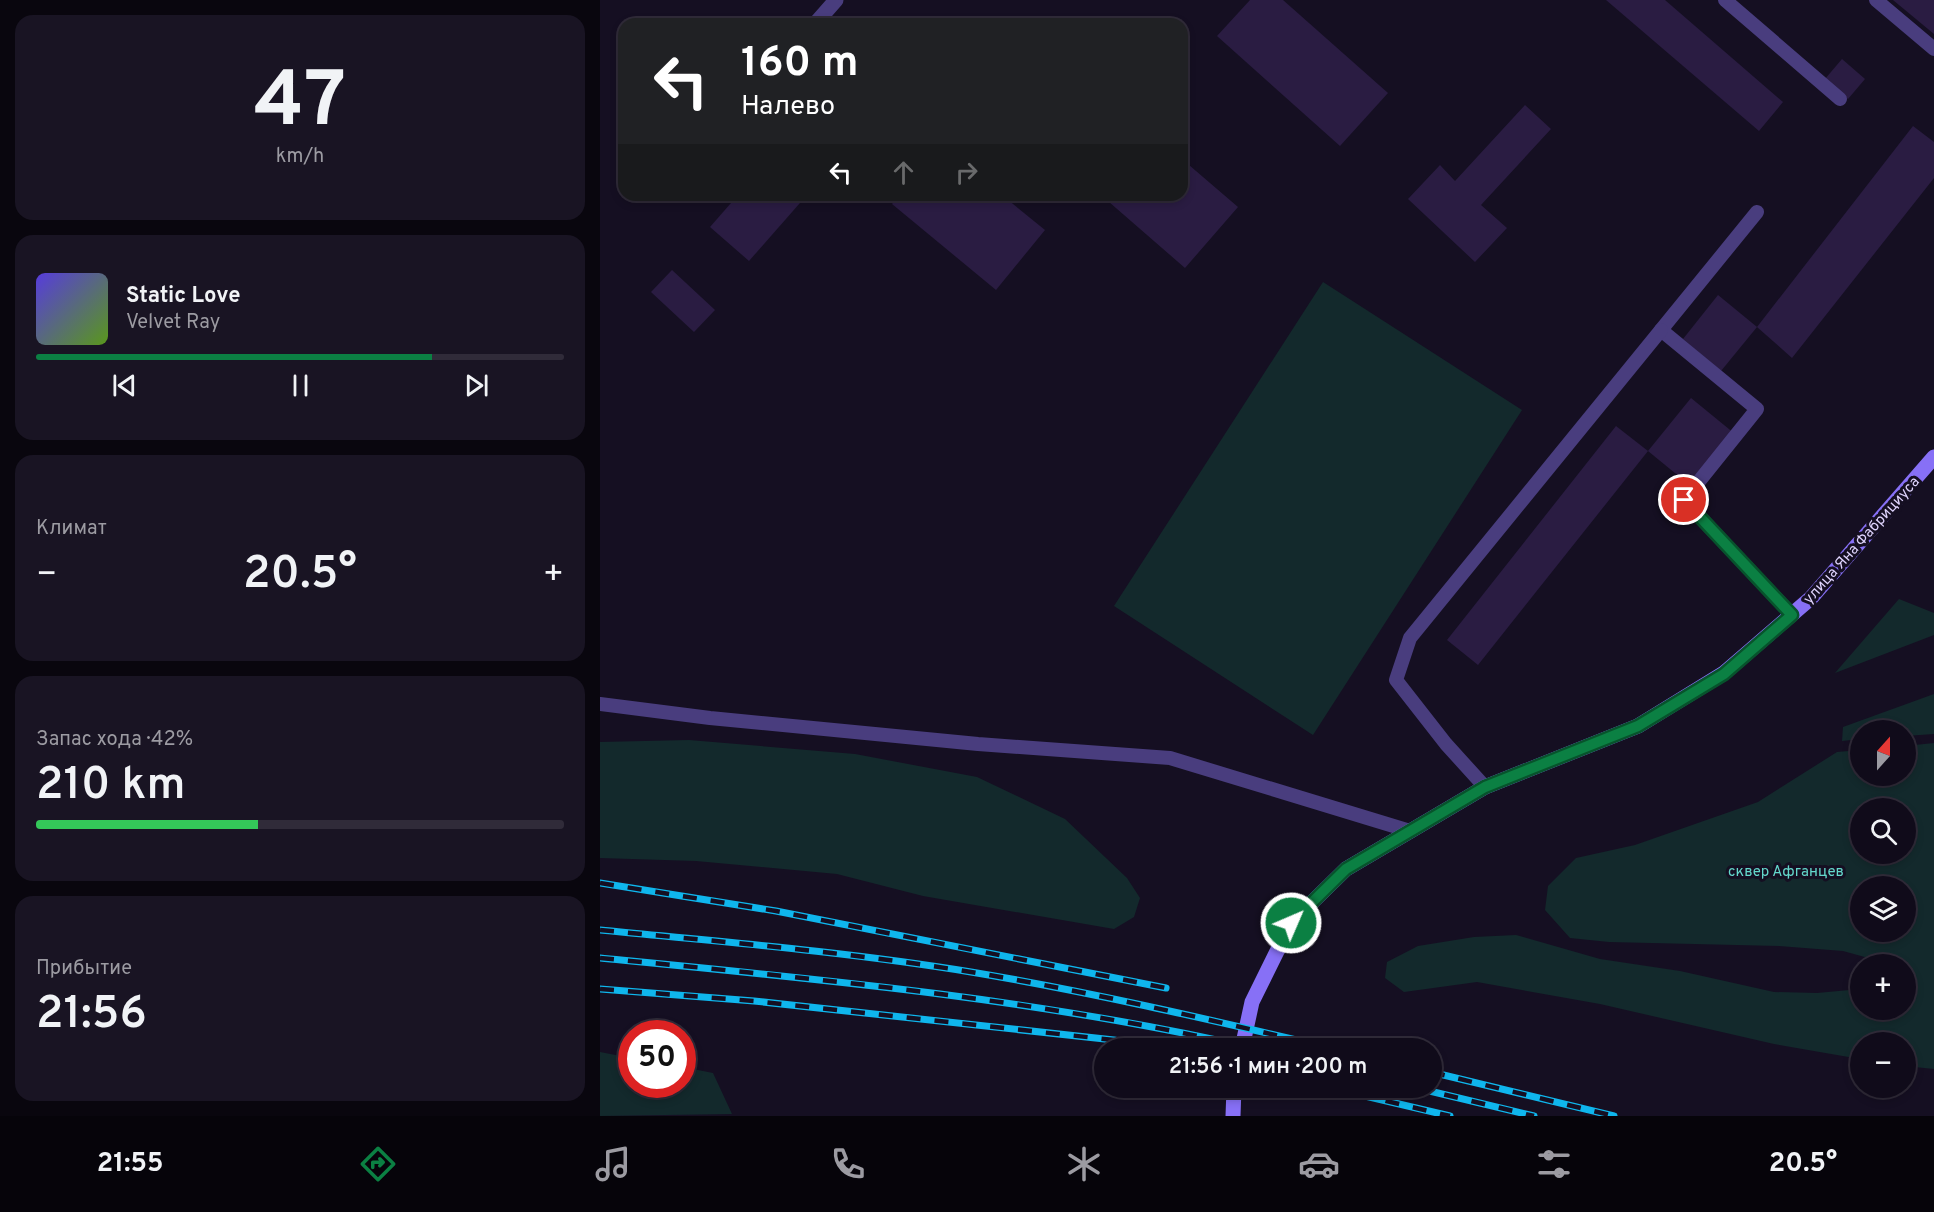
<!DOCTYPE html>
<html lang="ru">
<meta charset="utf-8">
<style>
:root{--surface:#100b1a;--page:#191423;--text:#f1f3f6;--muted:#9c9ba2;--line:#302b39;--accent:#0b8043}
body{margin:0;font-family:Overpass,sans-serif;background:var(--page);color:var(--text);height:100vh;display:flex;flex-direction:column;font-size:22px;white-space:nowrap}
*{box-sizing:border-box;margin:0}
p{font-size:20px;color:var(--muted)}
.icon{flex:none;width:33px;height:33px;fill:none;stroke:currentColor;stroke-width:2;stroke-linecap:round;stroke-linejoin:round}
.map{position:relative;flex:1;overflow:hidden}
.sheet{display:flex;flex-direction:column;gap:15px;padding:15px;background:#09060e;width:600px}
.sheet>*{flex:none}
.banner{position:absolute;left:18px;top:18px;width:570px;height:183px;border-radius:18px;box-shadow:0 3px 9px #0003,0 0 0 2px var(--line);background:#202124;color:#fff;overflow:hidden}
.needle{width:39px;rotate:21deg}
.buttons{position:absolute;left:1250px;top:720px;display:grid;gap:12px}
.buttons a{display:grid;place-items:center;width:66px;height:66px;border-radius:50%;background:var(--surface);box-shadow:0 3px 9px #0003,0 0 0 2px var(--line);font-size:30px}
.speed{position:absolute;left:18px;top:1020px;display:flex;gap:12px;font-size:30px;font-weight:700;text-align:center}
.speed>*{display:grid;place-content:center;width:78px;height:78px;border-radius:50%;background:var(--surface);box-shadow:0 3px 9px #0003,0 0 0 2px var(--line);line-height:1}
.speed .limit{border:9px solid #d22;background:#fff;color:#111}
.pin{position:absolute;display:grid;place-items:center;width:51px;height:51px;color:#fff;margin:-26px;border:3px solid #fff;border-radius:50%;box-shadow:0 2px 6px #0007}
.me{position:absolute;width:66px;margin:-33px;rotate:45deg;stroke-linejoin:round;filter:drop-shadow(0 0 4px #0008)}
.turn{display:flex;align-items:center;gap:21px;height:126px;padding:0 24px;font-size:27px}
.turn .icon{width:78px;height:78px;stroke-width:2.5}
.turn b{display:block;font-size:42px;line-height:51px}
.lanes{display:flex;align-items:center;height:57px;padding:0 24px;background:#0003;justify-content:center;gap:30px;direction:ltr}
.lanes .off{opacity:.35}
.big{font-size:45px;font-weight:600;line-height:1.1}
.sheet .tile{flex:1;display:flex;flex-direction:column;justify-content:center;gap:9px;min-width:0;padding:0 21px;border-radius:18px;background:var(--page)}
.sheet .dial{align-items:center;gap:0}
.dial b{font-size:78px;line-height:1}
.song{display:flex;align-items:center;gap:18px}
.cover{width:72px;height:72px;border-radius:9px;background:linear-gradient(135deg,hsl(250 70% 55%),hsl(90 70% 35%))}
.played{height:6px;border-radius:3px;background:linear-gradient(90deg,var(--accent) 75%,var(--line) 75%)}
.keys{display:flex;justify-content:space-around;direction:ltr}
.heat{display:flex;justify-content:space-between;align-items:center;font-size:33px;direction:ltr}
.charge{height:9px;border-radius:4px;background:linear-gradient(90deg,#34c759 42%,var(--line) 0)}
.trip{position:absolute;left:494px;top:1038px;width:348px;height:60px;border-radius:30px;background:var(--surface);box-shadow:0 3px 9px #0003,0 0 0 2px var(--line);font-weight:600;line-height:60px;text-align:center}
.menu{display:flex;height:96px;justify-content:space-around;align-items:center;background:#06040a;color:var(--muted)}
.menu .icon{width:42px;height:42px}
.menu .on{color:var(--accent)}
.menu b{font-size:27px;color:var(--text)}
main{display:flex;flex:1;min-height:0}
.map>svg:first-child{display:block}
.green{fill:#13292c;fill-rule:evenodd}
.building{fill:#2a1c42}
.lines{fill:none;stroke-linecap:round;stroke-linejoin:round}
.service{stroke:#493d7e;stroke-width:14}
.minor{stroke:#493d7e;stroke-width:15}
.secondary{stroke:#8770f6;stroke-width:15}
.rail-casing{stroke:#0fb6ed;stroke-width:7}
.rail{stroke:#150f22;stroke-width:4.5;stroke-dasharray:14;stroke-linecap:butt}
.route-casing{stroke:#07532c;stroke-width:15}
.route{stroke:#0b8043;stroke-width:10}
.labels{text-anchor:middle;stroke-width:6;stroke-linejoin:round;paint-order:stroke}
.street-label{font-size:15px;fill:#ded3fc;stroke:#150f22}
.park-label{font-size:15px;fill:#64d8cc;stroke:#150f22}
</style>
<main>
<section class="sheet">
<div class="tile dial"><b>47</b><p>km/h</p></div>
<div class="tile">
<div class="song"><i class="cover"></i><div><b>Static Love</b><p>Velvet Ray</p></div></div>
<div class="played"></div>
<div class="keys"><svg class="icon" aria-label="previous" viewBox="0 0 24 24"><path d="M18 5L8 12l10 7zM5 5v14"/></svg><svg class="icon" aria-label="pause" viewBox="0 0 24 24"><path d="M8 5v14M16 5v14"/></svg><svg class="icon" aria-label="next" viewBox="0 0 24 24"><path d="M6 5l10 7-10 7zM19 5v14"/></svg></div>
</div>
<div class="tile"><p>Климат</p>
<div class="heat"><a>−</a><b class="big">20.5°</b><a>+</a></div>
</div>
<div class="tile"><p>Запас хода · 42%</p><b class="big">210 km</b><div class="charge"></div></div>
<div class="tile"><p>Прибытие</p><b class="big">21:56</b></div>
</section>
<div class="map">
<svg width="1334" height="1116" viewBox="0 0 1334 1116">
<rect width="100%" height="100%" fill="#150f22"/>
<!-- green -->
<g class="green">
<polygon points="723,282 922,410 713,735 514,606"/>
<polygon points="1299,599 1334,613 1334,635 1235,673"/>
<polygon points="1334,694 1334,734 1305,736 1305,730 1260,730 1260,739 1242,741 1243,727"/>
<polygon points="89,740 255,754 377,777 465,819 527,878 540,898 534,917 514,929 323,896 237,874 96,861 0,858 0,742"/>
<path d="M 1334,743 L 1334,1069 L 1305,1066 L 1305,1042 L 1260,1042 L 1260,1059 L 1174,1044 L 1000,1004 L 877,982 L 804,992 L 785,978 L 787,962 L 818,946 L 874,937 L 916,935 L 1000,959 L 1080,971 L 1174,992 L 1217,993 L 1260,989 L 1260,1010 L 1305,1010 L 1305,964 L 1290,964 L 1243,951 L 1179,946 L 1009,942 L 970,938 L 945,910 L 948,886 L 976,858 L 1035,845 L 1158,802 L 1237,752 L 1260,750 L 1260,776 L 1305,776 L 1305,746 ZM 1305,808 L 1305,854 L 1260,854 L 1260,808 ZM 1305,886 L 1305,932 L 1260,932 L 1260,886 Z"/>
<polygon points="0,1052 31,1058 32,1084 82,1084 83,1067 113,1073 132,1114 0,1116"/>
</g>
<!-- building -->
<g class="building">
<polygon points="650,0 683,0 788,93 740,146 617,36"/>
<polygon points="1006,0 1065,0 1183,102 1159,131"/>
<polygon points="1293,0 1334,0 1334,34"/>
<polygon points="1242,59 1265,79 1248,99 1225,79"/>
<polygon points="925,105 951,129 881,205 907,228 875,262 808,199 840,165 855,181"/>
<polygon points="1313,126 1334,142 1334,178 1192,358 1157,327"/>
<polygon points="582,159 638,207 585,268 501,195 582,195"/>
<polygon points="138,195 207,195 149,261 110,227"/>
<polygon points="299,195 402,195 445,230 396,290 292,204"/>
<polygon points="72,270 115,310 94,332 51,292"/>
<polygon points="1118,295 1157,327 1121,371 1083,339"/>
<polygon points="1091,398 1135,434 1092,487 1048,451"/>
<polygon points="1016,426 1048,451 878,665 847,640"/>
</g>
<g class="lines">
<!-- service -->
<g class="service">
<polyline points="1125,0 1240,99"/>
<polyline points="1276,0 1334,49"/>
<polyline points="1157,212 1061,330 1157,409 1084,500 1192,615"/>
<polyline points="0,704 110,718 378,744 570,758 810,831"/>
<polyline points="885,787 846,744 796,680 810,638 1061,330"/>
</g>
<!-- minor -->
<polyline class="minor" points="215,24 236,0"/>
<!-- secondary -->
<g class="secondary">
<polyline points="642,1048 652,1002 691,923 746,869 885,787 1038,726 1124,673 1211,598 1334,457"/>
<polyline points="633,1116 634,1088"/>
</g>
<!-- rail casing -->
<g class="rail-casing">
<g id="rail">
<polyline points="0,883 176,911 566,988"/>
<path d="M 0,930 C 124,942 248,952 371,972 C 492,992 611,1020 731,1048"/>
<path d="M 0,958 C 219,979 439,999 653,1048"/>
<polyline points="0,989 154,1001 514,1040 561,1048"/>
<polyline points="831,1072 1014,1116"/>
<polyline points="731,1088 850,1116"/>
<polyline points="817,1088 934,1116"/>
</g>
</g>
<!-- rail -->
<use href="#rail" class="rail"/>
</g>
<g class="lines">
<!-- route casing -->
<g class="route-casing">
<polyline id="route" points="691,923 746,869 885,787 1038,726 1124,674 1192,615 1084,500"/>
</g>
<!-- route -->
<use href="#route" class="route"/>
</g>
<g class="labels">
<!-- street labels -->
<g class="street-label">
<text transform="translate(1261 540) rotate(-48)" y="5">улица Яна Фабрициуса</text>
</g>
<!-- park labels -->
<g class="park-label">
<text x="1186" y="876">сквер Афганцев</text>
</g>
</g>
</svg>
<div class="buttons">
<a><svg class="needle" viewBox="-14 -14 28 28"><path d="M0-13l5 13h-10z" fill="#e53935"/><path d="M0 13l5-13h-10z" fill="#9c9ba2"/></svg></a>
<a><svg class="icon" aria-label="search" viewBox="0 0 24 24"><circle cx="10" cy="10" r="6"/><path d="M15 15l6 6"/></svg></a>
<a><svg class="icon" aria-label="layers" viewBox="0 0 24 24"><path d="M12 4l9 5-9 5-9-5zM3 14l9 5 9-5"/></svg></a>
<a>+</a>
<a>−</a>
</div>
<div class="speed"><div class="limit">50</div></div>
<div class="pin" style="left:1084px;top:500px;background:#d93025"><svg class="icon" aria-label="arrive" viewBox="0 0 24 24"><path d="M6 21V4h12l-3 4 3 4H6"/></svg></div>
<svg class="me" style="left:691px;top:923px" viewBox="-20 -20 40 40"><circle r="17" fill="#0b8043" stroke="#fff" stroke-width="3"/><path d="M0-11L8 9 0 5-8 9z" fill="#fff"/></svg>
<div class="trip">21:56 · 1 мин · 200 m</div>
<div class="banner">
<div class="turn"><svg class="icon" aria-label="left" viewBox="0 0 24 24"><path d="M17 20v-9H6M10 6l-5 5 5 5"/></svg><div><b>160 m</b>Налево</div></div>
<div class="lanes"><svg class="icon" aria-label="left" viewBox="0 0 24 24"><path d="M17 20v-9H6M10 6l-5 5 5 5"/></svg><svg class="icon off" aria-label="ahead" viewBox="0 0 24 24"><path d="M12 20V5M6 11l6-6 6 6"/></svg><svg class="icon off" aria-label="right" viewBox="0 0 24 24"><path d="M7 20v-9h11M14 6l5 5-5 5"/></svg></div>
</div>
</div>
</main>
<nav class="menu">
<b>21:55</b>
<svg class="icon on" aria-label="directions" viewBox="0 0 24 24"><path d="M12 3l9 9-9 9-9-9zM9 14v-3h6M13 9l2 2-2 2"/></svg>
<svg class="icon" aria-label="music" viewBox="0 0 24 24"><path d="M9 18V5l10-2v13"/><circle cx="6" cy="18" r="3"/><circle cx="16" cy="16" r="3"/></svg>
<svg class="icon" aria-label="phone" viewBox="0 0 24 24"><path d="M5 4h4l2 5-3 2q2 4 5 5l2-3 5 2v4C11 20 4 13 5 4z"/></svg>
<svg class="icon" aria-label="climate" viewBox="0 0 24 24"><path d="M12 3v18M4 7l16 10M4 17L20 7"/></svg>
<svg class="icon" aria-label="car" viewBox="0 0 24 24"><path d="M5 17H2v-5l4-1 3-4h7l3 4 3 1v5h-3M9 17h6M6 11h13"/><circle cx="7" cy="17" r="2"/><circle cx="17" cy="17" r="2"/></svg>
<svg class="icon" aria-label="filters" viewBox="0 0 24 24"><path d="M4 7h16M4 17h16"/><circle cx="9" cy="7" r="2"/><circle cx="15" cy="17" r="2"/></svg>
<b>20.5°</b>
</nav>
